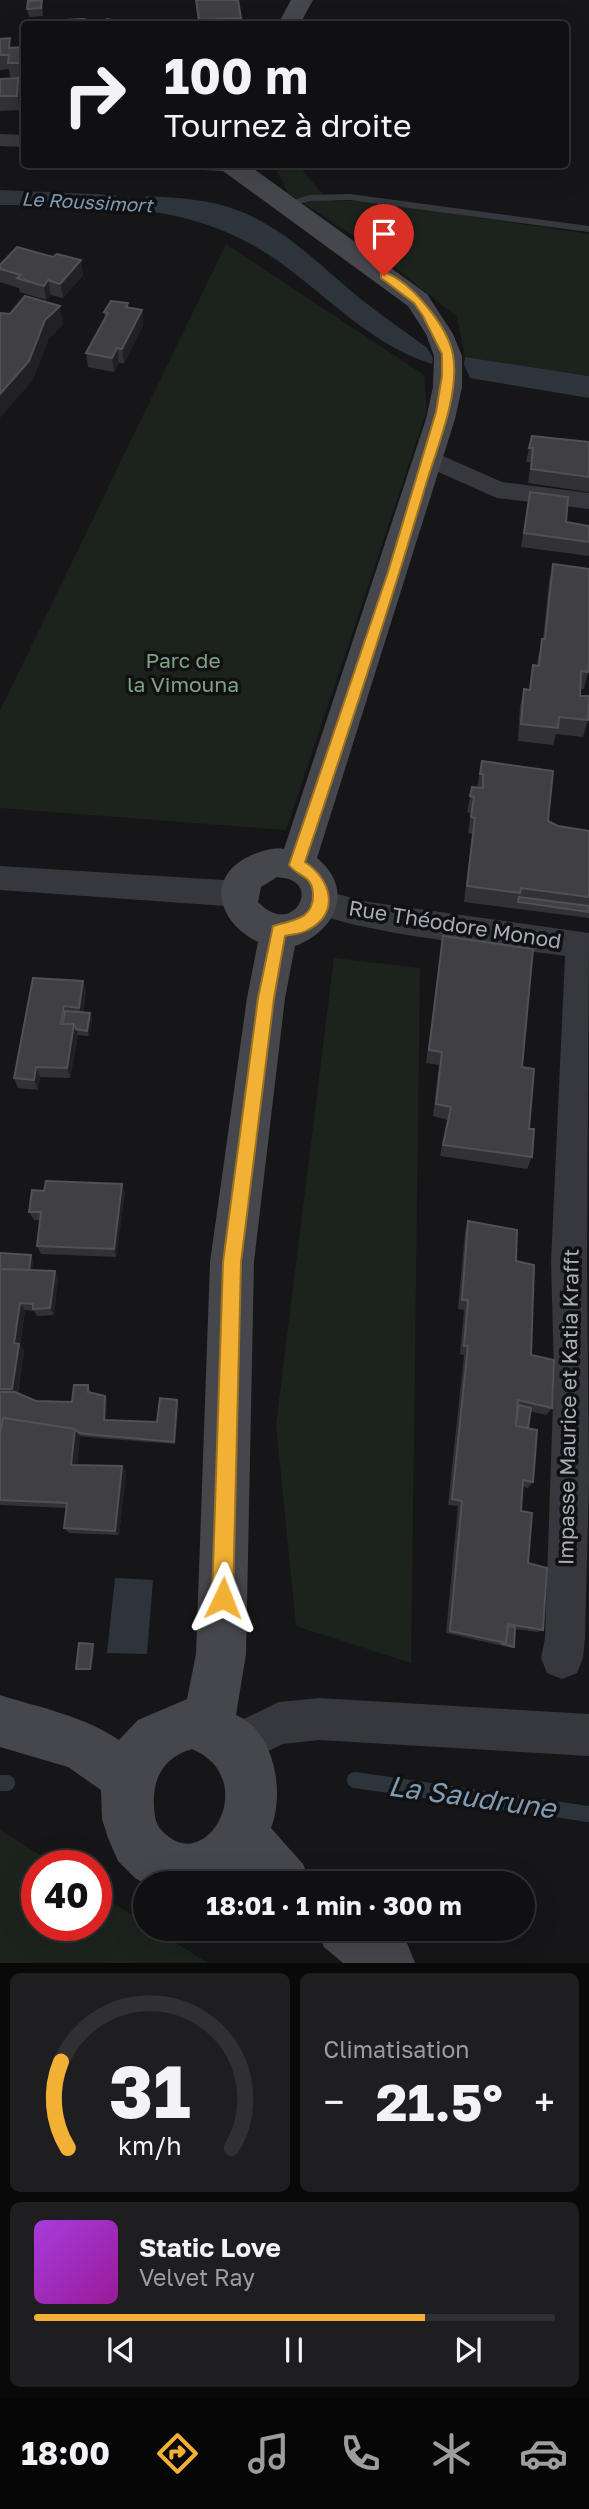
<!DOCTYPE html>
<html lang="fr">
<meta charset="utf-8">
<style>
:root{--surface:#101012;--page:#1e1e20;--text:#f1f3f6;--muted:#9c9d9f;--line:#303032;--accent:#f2b134}
body{margin:0;font-family:"Golos Text",sans-serif;background:var(--page);color:var(--text);height:100vh;display:flex;flex-direction:column;font-size:26px;white-space:nowrap}
*{box-sizing:border-box;margin:0}
p{font-size:23px;color:var(--muted)}
.icon{flex:none;width:38px;height:38px;fill:none;stroke:currentColor;stroke-width:2;stroke-linecap:round;stroke-linejoin:round}
.map{position:relative;height:1963px;overflow:hidden}
.drawer{display:flex;flex-direction:column;gap:10px;padding:10px;background:#09090a;flex:1}
.drawer>*{flex:none}
.top-card{position:absolute;left:21px;top:21px;width:548px;height:147px;border-radius:7px;box-shadow:0 7px 28px #0002,0 0 0 2px var(--line);background:#101012;color:var(--text);overflow:hidden}
.speed{position:absolute;left:21px;top:1850px;display:flex;gap:14px;font-size:35px;font-weight:700;text-align:center}
.speed>*{display:grid;place-content:center;width:91px;height:91px;border-radius:50%;background:var(--surface);box-shadow:0 7px 28px #0002,0 0 0 2px var(--line);line-height:1}
.speed .limit{border:10px solid #d22;background:#fff;color:#111}
.pin{position:absolute;display:grid;place-items:center;width:60px;height:60px;color:#fff;margin:-72px -30px;border-radius:50% 50% 50% 0;rotate:-45deg;box-shadow:0 0 7px #0007}
.pin .icon{rotate:45deg}
.me{position:absolute;width:77px;margin:-38px;rotate:2deg;stroke-linejoin:round;filter:drop-shadow(0 0 5px #0008)}
.turn{display:flex;align-items:center;gap:24px;height:147px;padding:0 28px;font-size:32px}
.turn .icon{width:91px;height:91px;stroke-width:2.5}
.turn b{display:block;font-size:49px;line-height:60px}
.big{font-size:52px;font-weight:700;line-height:1.1}
.drawer .widget{flex:1;display:flex;flex-direction:column;justify-content:center;gap:10px;min-width:0;padding:0 24px;border-radius:10px;background:var(--page)}
.drawer .dial{align-items:center;gap:0}
.dial svg{height:182px;overflow:visible;fill:none;stroke:var(--line);stroke-width:7;stroke-linecap:round;text-anchor:middle}
.dial text{fill:var(--text);stroke:none}
.song{display:flex;align-items:center;gap:21px}
.cover{width:84px;height:84px;border-radius:10px;background:linear-gradient(135deg,hsl(280 70% 55%),hsl(300 70% 35%))}
.played{height:7px;border-radius:4px;background:linear-gradient(90deg,var(--accent) 75%,var(--line) 75%)}
.keys{display:flex;justify-content:space-around;direction:ltr}
.heat{display:flex;justify-content:space-between;align-items:center;font-size:38px;direction:ltr}
.drawer .tiles{flex:1;display:grid;gap:10px;grid-template-columns:1fr 1fr}
.widget:last-child{grid-column:span 2}
.trip{position:absolute;left:133px;top:1871px;width:402px;height:70px;border-radius:35px;background:var(--surface);box-shadow:0 7px 28px #0002,0 0 0 2px var(--line);font-weight:700;line-height:70px;text-align:center}
.tab-bar{display:flex;height:112px;justify-content:space-around;align-items:center;background:#060607;color:var(--muted)}
.tab-bar .icon{width:49px;height:49px}
.tab-bar .on{color:var(--accent)}
.tab-bar b{font-size:32px;color:var(--text)}
.map>svg:first-child{display:block}
.green{fill:#1c231d}
.water{fill:#2c353c}
.lines{fill:none;stroke-linecap:round;stroke-linejoin:round}
.stream-far1{stroke:#2c353c;stroke-width:8}
.stream{stroke:#2c353c;stroke-width:16}
.lane{fill:#37383d;fill-rule:evenodd}
.street{fill:#37383d;fill-rule:evenodd}
.secondary{fill:#45474d;fill-rule:evenodd}
.wall{fill:#323236}
.shaded-wall{fill:#212124}
.building{fill:#3f3f44;stroke:#4f5156;stroke-width:2}
.route{fill:#f2b134;stroke:#9d7322;stroke-width:2}
.labels{text-anchor:middle;stroke-width:7;stroke-linejoin:round;paint-order:stroke}
.far-water-label{font-size:19px;font-style:italic;fill:#7f9bb3;stroke:#111113}
.park-label{font-size:21px;fill:#7fa381;stroke:#111113}
.street-label{font-size:21px;fill:#a8adb8;stroke:#111113}
.near-water-label{font-size:28px;font-style:italic;fill:#7f9bb3;stroke:#111113}
</style>
<div class="map">
<svg width="589" height="1963" viewBox="0 0 589 1963">
<rect width="100%" height="100%" fill="#161618"/>
<!-- green -->
<g class="green">
<polygon points="274,165 298,165 322,193 335,201 367,201 589,234 589,376 465,357 457,317 363,242 288,193"/>
<polygon points="226,244 424,375 427,410 286,830 0,808 0,711"/>
<polygon points="334,958 420,968 411,1663 296,1626 276,1425"/>
<polygon points="0,1830 56,1865 37,1866 37,1925 96,1925 96,1892 145,1923 145,1928 154,1929 208,1963 0,1963"/>
</g>
<!-- water -->
<g class="water">
<path d="M 0,190 L 116,195 L 114,202 L 140,204 L 147,196 C 180,198 211,199 242,212 C 283,229 316,261 350,290 C 374,311 401,328 427,348 L 433,358 L 432,364 C 373,346 327,296 278,261 C 190,199 102,207 0,205 Z"/>
<polygon points="465,357 589,376 589,398 470,378 464,365"/>
<polygon points="115,1578 153,1580 147,1654 107,1653"/>
</g>
<g class="lines">
<!-- stream-far1 -->
<polyline class="stream-far1" points="98,200 157,205"/>
<!-- stream -->
<g class="stream">
<polyline points="355,1780 589,1814"/>
<polyline points="0,1783 7,1783"/>
</g>
<!-- lane -->
<polygon class="lane" points="350,194 589,226 589,232 350,200 310,201 282,208 277,205 310,195"/>
<!-- street -->
<g class="street">
<polygon points="0,134 24,135 24,147 0,146"/>
<polygon points="427,449 502,482 589,493 589,509 497,498 418,463 415,457 418,451"/>
<polygon points="0,866 239,881 250,885 254,894 250,903 239,907 0,890"/>
<path d="M 321,890 L 369,902 L 589,933 L 587,1262 L 589,1481 L 585,1638 L 583,1658 L 577,1673 L 562,1679 L 547,1673 L 541,1658 L 545,1638 L 554,1372 L 551,1262 L 565,956 C 484,944 386,938 310,912 L 306,903 L 310,894 Z"/>
<polygon points="319,1698 589,1714 589,1756 319,1740 283,1744 236,1766 221,1760 215,1745 221,1730 279,1702"/>
</g>
<!-- secondary -->
<g class="secondary">
<polygon points="291,0 313,0 300,24 278,24"/>
<path d="M 179,164 L 247,164 L 427,294 L 453,334 L 462,356 L 462,387 L 455,419 L 317,858 C 355,889 336,931 295,946 L 285,998 L 254,1262 L 246,1654 L 236,1715 C 275,1731 285,1793 271,1828 L 303,1864 L 311,1883 L 246,1883 L 241,1876 L 234,1883 L 145,1884 L 135,1878 L 118,1861 L 108,1838 L 102,1819 L 101,1790 L 68,1767 L 0,1747 L 0,1695 C 41,1708 84,1716 119,1740 L 138,1720 L 187,1699 L 196,1654 L 210,1262 L 247,998 L 258,942 C 214,920 205,872 257,853 C 266,850 275,847 284,849 L 426,419 L 433,387 L 434,356 L 426,334 L 408,306 L 223,171 L 182,169 ZM 277,877 C 282,878 289,878 293,881 C 316,893 289,935 258,902 L 261,887 ZM 192,1749 C 259,1777 211,1869 169,1837 C 161,1831 156,1825 155,1816 C 150,1784 160,1758 192,1749 Z"/>
<polygon points="316,1928 388,1928 407,1943 415,1963 343,1963 324,1947"/>
</g>
</g>
<!-- wall -->
<g class="wall">
<polygon points="42,0 43,16 29,17 27,9"/>
<polygon points="196,0 241,18 241,24 198,24"/>
<polygon points="0,39 12,48 22,47 24,77 10,77 9,69 0,70"/>
<polygon points="18,78 20,92 20,110 0,111 0,79"/>
<polygon points="53,257 81,260 83,275 63,298 51,295 46,300 20,292 19,288 0,282 0,265"/>
<polygon points="128,303 128,308 142,310 143,325 124,363 119,363 114,372 88,367 86,353 105,318 104,312"/>
<polygon points="532,436 589,442 589,492 528,483 531,462 526,462"/>
<polygon points="530,492 566,522 589,526 589,556 521,547"/>
<polygon points="553,564 588,672 584,689 580,689 580,696 588,720 583,737 556,734 553,745 518,741 520,706 524,689 529,689 533,665 537,665 538,657 543,639 549,582"/>
<polygon points="482,761 548,821 558,826 589,831 589,918 464,902 472,834 468,833 471,813 467,812 472,787 477,788"/>
<polygon points="443,936 522,1067 532,1157 527,1169 440,1156 447,1120 433,1116 439,1065 426,1063"/>
<polygon points="83,981 86,991 83,1013 90,1013 92,1019 89,1036 78,1035 70,1078 40,1077 38,1090 18,1088 14,1078"/>
<polygon points="125,1192 116,1257 41,1254 37,1246 40,1220 34,1220 29,1212"/>
<polygon points="468,1221 516,1261 531,1355 552,1408 546,1415 530,1411 528,1428 533,1482 528,1488 523,1487 521,1511 528,1563 543,1630 537,1632 515,1629 514,1647 512,1648 446,1633 458,1506 448,1505 464,1355 460,1354 464,1310 458,1309 465,1232"/>
<polygon points="0,1253 31,1255 33,1259 32,1270 55,1271 58,1278 54,1315 37,1316 34,1311 25,1310 20,1345 24,1351 18,1393 36,1401 72,1402 90,1389 90,1392 105,1396 107,1399 106,1420 157,1422 177,1400 179,1403 175,1444 97,1438 80,1436 77,1465 122,1466 126,1472 119,1535 69,1533 64,1528 66,1508 0,1505"/>
</g>
<!-- shaded-wall -->
<g class="shaded-wall">
<polygon points="22,47 24,60 24,77 22,63"/>
<polygon points="18,78 20,92 20,110 17,96"/>
<polygon points="81,260 83,275 63,298 60,284"/>
<polygon points="48,280 51,295 46,300 44,286"/>
<polygon points="60,306 63,325 49,339 33,380 0,418 0,394 45,320"/>
<polygon points="142,310 143,325 124,363 122,349"/>
<polygon points="117,348 119,363 114,372 112,358"/>
<polygon points="83,981 86,991 82,1018 79,1008"/>
<polygon points="64,1006 67,1017 65,1028 61,1024"/>
<polygon points="90,1013 92,1019 89,1036 87,1031"/>
<polygon points="74,1024 78,1035 70,1078 67,1068"/>
<polygon points="36,1067 40,1077 38,1090 34,1080"/>
<polygon points="122,1184 125,1192 116,1257 114,1249"/>
<polygon points="31,1255 33,1259 31,1277 29,1273"/>
<polygon points="55,1271 58,1278 54,1315 50,1308"/>
<polygon points="20,1303 25,1310 20,1345 24,1351 17,1395 12,1389 14,1343"/>
<polygon points="105,1396 107,1399 106,1423 104,1420"/>
<polygon points="177,1400 179,1403 175,1444 174,1442"/>
<polygon points="75,1429 80,1435 76,1471 71,1465"/>
<polygon points="122,1466 126,1472 119,1535 115,1531"/>
<polygon points="93,1644 95,1645 92,1670 90,1669"/>
</g>
<!-- building -->
<g class="building">
<polygon points="42,0 41,8 27,9 28,1"/>
<polygon points="196,0 238,0 241,18 199,20"/>
<polygon points="83,19 102,24 107,19 132,24 45,24 45,21"/>
<polygon points="10,38 9,48 22,47 22,63 8,63 9,55 0,55 0,39"/>
<polygon points="18,78 17,96 0,96 0,79"/>
<polygon points="17,247 53,257 57,254 81,260 60,284 48,280 44,286 17,278 21,275 0,269 0,265"/>
<polygon points="25,296 60,306 45,320 29,361 0,394 0,313 10,314"/>
<polygon points="111,301 128,303 126,307 142,310 122,349 117,348 112,358 86,353 108,313 104,312"/>
<polygon points="532,436 589,442 589,477 531,469 533,448 529,448"/>
<polygon points="530,492 568,497 566,522 589,526 589,542 524,533"/>
<polygon points="553,564 589,569 589,665 588,672 581,671 580,696 589,696 588,720 559,717 558,728 521,724 524,689 530,690 533,665 539,666 542,639 545,639"/>
<polygon points="482,761 553,771 548,821 558,826 589,831 589,897 521,888 520,893 467,886 475,818 471,817 474,797 470,796 472,787 483,788 483,774 480,774"/>
<polygon points="519,897 589,906 589,912 518,902"/>
<polygon points="443,936 533,949 522,1067 534,1069 529,1129 534,1129 532,1157 443,1145 451,1107 436,1104 442,1052 429,1050"/>
<polygon points="33,978 83,981 79,1008 64,1006 61,1024 74,1024 67,1068 36,1067 34,1080 14,1078"/>
<polygon points="65,1011 90,1013 87,1031 76,1029 74,1024 63,1024"/>
<polygon points="46,1181 122,1184 114,1249 37,1246 41,1212 29,1212 32,1190 44,1191"/>
<polygon points="468,1221 517,1230 516,1261 534,1265 531,1355 554,1360 552,1408 518,1400 516,1426 537,1430 533,1482 523,1480 521,1511 532,1513 528,1563 547,1568 543,1630 508,1624 506,1643 450,1631 462,1501 452,1499 468,1346 464,1346 468,1300 462,1300"/>
<polygon points="0,1253 31,1255 29,1270 0,1269"/>
<polygon points="0,1269 55,1271 50,1308 33,1309 33,1304 20,1303 14,1343 19,1344 12,1389 0,1389"/>
<polygon points="74,1385 88,1385 88,1392 105,1396 104,1420 157,1422 160,1398 177,1400 174,1442 96,1435 79,1433 75,1429 3,1418 0,1435 0,1392 15,1392 36,1401 72,1402"/>
<polygon points="518,1405 531,1408 528,1428 516,1426"/>
<polygon points="3,1418 75,1429 71,1465 122,1466 115,1531 64,1528 67,1503 0,1500 0,1435"/>
<polygon points="508,1626 515,1627 514,1647 503,1644 506,1643"/>
<polygon points="79,1643 93,1644 90,1669 76,1669"/>
</g>
<!-- route -->
<path class="route" d="M 384,272 C 412,282 448,327 453,355 C 460,393 437,448 426,484 C 389,611 347,737 305,862 C 332,880 340,913 308,930 C 301,934 293,934 285,936 L 274,998 L 241,1262 L 233,1598 L 230,1605 L 223,1608 L 215,1605 L 212,1598 L 223,1262 L 258,998 L 273,926 C 292,920 314,920 313,894 C 313,888 311,883 307,879 C 301,874 294,872 289,865 L 388,572 L 436,412 L 442,376 L 442,354 L 423,316 L 414,303 L 381,278 L 381,273 Z"/>
<g class="labels">
<!-- far-water labels -->
<g class="far-water-label">
<text transform="translate(87 202) rotate(3)" y="7">Le Roussimort</text>
</g>
<!-- park labels -->
<g class="park-label">
<text x="183" y="668">Parc de<tspan x="183" dy="24">la Vimouna</tspan></text>
</g>
<!-- street labels -->
<g class="street-label">
<text transform="translate(455 925) rotate(9)" y="7">Rue Théodore Monod</text>
<text transform="translate(569 1407) rotate(-89)" y="7">Impasse Maurice et Katia Krafft</text>
</g>
<!-- near-water labels -->
<g class="near-water-label">
<text transform="translate(472 1797) rotate(8)" y="10">La Saudrune</text>
</g>
</g>
</svg>
<div class="speed"><div class="limit">40</div></div>
<div class="pin" style="left:384px;top:276px;background:#d93025"><svg class="icon" aria-label="arrive" viewBox="0 0 24 24"><path d="M6 21V4h12l-3 4 3 4H6"/></svg></div>
<svg class="me" style="left:223px;top:1598px" viewBox="-20 -20 40 40"><path d="M0-17L14 15 0 8-14 15z" fill="#f2b134" stroke="#fff" stroke-width="4"/></svg>
<div class="trip">18:01 · 1 min · 300 m</div>
<div class="top-card">
<div class="turn"><svg class="icon" aria-label="right" viewBox="0 0 24 24"><path d="M7 20v-9h11M14 6l5 5-5 5"/></svg><div><b>100 m</b>Tournez à droite</div></div>
</div>
</div>
<section class="drawer">
<div class="tiles">
<div class="widget dial"><svg viewBox="0 0 100 80">
<path d="M14 69A42 42 0 1 1 86 69"/>
<path d="M14 69A42 42 0 0 1 11 31" stroke="#f2b134"/>
<text x="50" y="56" font-size="32" font-weight="700">31</text>
<text x="50" y="72" font-size="11">km/h</text>
</svg></div>
<div class="widget"><p>Climatisation</p>
<div class="heat"><a>−</a><b class="big">21.5°</b><a>+</a></div>
</div>
<div class="widget">
<div class="song"><i class="cover"></i><div><b>Static Love</b><p>Velvet Ray</p></div></div>
<div class="played"></div>
<div class="keys"><svg class="icon" aria-label="previous" viewBox="0 0 24 24"><path d="M18 5L8 12l10 7zM5 5v14"/></svg><svg class="icon" aria-label="pause" viewBox="0 0 24 24"><path d="M8 5v14M16 5v14"/></svg><svg class="icon" aria-label="next" viewBox="0 0 24 24"><path d="M6 5l10 7-10 7zM19 5v14"/></svg></div>
</div>
</div>
</section>
<nav class="tab-bar">
<b>18:00</b>
<svg class="icon on" aria-label="directions" viewBox="0 0 24 24"><path d="M12 3l9 9-9 9-9-9zM9 14v-3h6M13 9l2 2-2 2"/></svg>
<svg class="icon" aria-label="music" viewBox="0 0 24 24"><path d="M9 18V5l10-2v13"/><circle cx="6" cy="18" r="3"/><circle cx="16" cy="16" r="3"/></svg>
<svg class="icon" aria-label="phone" viewBox="0 0 24 24"><path d="M5 4h4l2 5-3 2q2 4 5 5l2-3 5 2v4C11 20 4 13 5 4z"/></svg>
<svg class="icon" aria-label="climate" viewBox="0 0 24 24"><path d="M12 3v18M4 7l16 10M4 17L20 7"/></svg>
<svg class="icon" aria-label="car" viewBox="0 0 24 24"><path d="M5 17H2v-5l4-1 3-4h7l3 4 3 1v5h-3M9 17h6M6 11h13"/><circle cx="7" cy="17" r="2"/><circle cx="17" cy="17" r="2"/></svg>
</nav>
